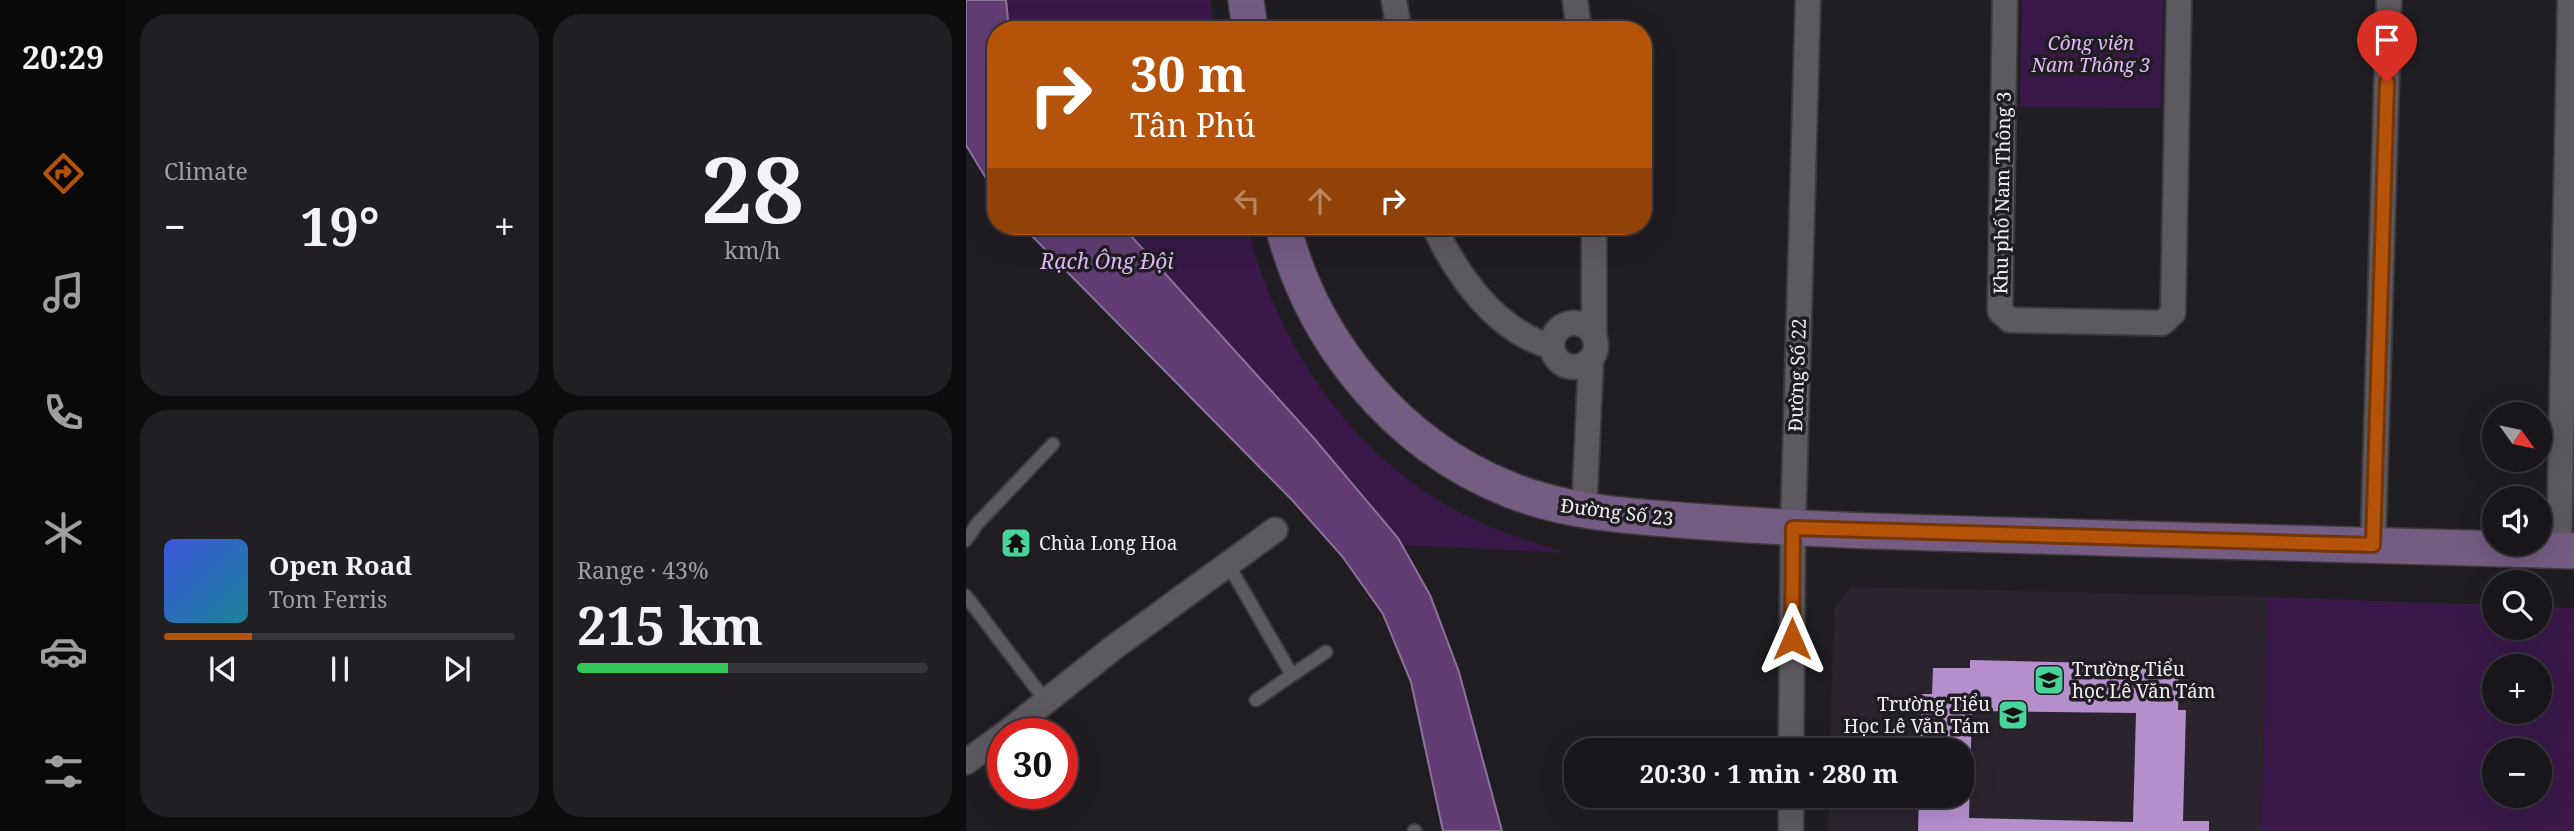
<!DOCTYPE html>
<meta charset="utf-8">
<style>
:root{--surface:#18161a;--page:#211f23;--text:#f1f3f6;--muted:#9f9fa2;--line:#363539;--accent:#b45309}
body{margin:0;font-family:"Noto Serif",serif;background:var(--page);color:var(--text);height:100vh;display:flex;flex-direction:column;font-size:26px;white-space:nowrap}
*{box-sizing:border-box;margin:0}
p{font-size:23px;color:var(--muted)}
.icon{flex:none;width:38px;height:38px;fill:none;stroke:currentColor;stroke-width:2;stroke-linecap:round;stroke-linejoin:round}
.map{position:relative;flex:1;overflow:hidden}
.sheet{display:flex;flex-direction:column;gap:14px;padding:14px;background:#0d0c0e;width:840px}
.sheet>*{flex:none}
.hud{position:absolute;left:21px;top:21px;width:665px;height:214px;border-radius:28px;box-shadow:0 7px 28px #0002,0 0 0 2px var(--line);background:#b45309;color:#fff;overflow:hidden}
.needle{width:46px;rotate:123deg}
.buttons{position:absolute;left:1516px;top:402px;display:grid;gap:14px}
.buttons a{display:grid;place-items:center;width:70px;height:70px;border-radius:50%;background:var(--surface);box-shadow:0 7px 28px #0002,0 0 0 2px var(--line);font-size:35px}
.speed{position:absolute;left:21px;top:718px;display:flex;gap:14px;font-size:35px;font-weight:700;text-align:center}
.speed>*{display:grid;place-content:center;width:91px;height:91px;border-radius:50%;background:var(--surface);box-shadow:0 7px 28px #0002,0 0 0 2px var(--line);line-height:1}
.speed .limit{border:10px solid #d22;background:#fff;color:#111}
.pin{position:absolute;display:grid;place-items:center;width:60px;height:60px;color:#fff;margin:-72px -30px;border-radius:50% 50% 50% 0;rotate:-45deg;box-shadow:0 0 7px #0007}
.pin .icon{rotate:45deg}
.me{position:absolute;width:77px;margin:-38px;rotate:0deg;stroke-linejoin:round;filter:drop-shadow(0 0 5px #0008)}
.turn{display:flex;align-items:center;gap:24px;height:147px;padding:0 28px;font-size:32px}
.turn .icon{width:91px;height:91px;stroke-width:2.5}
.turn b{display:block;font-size:49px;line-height:60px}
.lanes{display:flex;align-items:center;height:66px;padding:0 28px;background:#0003;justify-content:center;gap:35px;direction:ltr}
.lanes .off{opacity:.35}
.big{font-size:52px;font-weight:700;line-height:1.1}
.sheet .tile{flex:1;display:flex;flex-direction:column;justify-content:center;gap:10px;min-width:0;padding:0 24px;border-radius:28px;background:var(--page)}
.sheet .dial{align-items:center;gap:0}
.dial b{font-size:91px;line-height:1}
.song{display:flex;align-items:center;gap:21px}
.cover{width:84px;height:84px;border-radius:10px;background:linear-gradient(135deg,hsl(230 70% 55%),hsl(190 70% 35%))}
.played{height:7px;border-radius:4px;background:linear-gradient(90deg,var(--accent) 25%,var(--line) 25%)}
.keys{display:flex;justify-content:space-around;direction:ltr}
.heat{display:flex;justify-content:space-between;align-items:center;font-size:38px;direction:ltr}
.charge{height:10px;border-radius:5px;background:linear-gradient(90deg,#34c759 43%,var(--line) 0)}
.sheet .tiles{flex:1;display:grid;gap:14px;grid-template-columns:repeat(2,1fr)}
.trip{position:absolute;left:598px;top:738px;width:410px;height:70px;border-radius:28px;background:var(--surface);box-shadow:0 7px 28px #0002,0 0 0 2px var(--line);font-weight:700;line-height:70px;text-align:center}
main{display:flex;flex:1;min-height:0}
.tab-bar{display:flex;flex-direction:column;width:126px;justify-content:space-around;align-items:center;background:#0a090a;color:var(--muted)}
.tab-bar .icon{width:49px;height:49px}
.tab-bar .active{color:var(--accent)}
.tab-bar b{font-size:32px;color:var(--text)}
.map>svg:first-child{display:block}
.built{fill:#2b242f}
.green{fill:#3a194a;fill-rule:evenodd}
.water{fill:#613d74;stroke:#8c739a;stroke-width:2}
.building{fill:#b58ecc;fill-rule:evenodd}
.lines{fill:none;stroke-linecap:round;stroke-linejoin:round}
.lane-casing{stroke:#3d3a3f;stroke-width:16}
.street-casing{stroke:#3d3a3f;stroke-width:28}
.secondary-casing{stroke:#3d3a3f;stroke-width:38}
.lane{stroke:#5d5960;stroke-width:12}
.street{stroke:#5d5960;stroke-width:24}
.secondary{stroke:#755c83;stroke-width:35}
.route-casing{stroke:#753606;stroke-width:18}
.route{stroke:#b45309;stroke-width:12}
.labels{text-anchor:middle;stroke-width:7;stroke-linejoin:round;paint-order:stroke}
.park-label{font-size:19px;font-style:italic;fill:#e4bafd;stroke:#201d22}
.street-label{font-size:19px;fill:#f2f0f4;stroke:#201d22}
.poi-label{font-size:19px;fill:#f2f0f4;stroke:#201d22;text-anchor:start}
.water-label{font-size:21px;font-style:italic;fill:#e1b7fa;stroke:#201d22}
</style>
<main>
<nav class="tab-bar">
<b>20:29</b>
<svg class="icon active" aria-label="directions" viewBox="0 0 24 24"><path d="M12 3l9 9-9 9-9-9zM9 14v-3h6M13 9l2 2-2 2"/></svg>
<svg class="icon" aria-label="music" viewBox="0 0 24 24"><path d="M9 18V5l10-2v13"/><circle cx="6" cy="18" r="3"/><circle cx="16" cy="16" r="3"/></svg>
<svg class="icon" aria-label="phone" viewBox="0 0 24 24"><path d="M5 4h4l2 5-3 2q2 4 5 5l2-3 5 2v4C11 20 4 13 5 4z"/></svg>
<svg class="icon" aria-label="climate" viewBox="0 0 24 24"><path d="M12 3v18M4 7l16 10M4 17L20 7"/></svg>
<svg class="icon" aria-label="car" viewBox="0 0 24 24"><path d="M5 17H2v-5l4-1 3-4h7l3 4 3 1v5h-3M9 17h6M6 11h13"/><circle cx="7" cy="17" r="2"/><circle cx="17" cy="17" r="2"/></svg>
<svg class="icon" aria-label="filters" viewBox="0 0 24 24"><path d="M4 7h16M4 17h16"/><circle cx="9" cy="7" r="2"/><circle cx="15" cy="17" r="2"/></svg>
</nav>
<section class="sheet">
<div class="tiles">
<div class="tile"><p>Climate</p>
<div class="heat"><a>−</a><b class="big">19°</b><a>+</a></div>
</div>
<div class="tile dial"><b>28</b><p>km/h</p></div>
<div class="tile">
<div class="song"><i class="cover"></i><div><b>Open Road</b><p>Tom Ferris</p></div></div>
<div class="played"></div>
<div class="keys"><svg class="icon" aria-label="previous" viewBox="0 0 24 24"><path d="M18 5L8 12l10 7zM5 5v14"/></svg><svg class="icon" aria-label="pause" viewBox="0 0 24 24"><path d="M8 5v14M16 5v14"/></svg><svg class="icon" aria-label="next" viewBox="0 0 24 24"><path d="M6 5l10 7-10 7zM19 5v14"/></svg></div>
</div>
<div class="tile"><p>Range · 43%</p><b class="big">215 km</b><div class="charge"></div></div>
</div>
</section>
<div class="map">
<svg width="1608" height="831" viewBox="0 0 1608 831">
<rect width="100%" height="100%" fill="#201d22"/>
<!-- built -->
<polygon class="built" points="885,587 1302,597 1295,831 862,831 863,796 996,796 996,751 864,751 868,609"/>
<!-- green -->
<g class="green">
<polygon points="40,0 244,0 249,30 43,30"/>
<polygon points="1056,0 1197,0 1195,108 1054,107"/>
<path d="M 156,226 L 281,226 C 312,348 388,462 505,518 C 536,533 568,543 601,553 L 436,545 L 393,489 Z"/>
<path d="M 1302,597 L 1528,605 L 1528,628 L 1573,628 L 1573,607 L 1608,608 L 1608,831 L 1295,831 ZM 1528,667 L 1573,667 L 1573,712 L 1528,712 ZM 1528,751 L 1573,751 L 1573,796 L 1528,796 Z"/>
</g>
<!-- water -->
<g class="water">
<polygon points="0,0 40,0 43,30 30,30 30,195 0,145"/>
<polygon points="56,226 156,226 346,436 432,538 464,595 493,672 536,831 477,831 445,682 417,614 376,556 326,500"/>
</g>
<!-- building -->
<path class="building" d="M 1004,660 L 1180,664 L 1180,673 L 1213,673 L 1212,710 L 1220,710 L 1217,821 L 1243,821 L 1243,831 L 952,831 L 953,796 L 996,796 L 996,751 L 954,751 L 956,694 L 966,694 L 967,668 L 1004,668 ZM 1006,711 L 1170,713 L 1167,822 L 1003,818 Z"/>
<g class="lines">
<!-- lane casing -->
<g class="lane-casing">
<g id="lane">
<polyline points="0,540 11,524 87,444"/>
<polyline points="262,564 326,675 360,652"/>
<polyline points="0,596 79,700"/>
<polyline points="290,700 326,675"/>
<polyline points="448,831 449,831"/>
</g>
</g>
<!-- street casing -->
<g class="street-casing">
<g id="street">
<polyline points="428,0 433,30"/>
<polyline points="609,0 613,30"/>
<polyline points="1039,0 1034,311 1044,320 1196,323 1207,313 1213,0"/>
<path d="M 468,226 C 491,276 530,331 586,347"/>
<circle cx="608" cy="345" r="22"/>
<polyline points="628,334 628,226"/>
<polyline points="618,512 625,359"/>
<polyline points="1407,545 1423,0"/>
<polyline points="1593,551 1604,0"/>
<polyline points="40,733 147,648 309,530"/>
<polyline points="825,751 827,528 842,0"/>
<polyline points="0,762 37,735"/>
<polyline points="825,831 825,796"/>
</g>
</g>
<!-- secondary casing -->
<g class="secondary-casing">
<g id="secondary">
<polyline points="280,0 284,30"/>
<path d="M 317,226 C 346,341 430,444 542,489 C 601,513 662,516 725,521 C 806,527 887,531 969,533 C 1182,539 1395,546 1608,551"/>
</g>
</g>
<!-- lane -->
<use href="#lane" class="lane"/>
<!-- street -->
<use href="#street" class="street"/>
<!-- secondary -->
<use href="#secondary" class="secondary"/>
</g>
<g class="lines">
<!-- route casing -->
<g class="route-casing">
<polyline id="route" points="826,639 827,528 1407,545 1421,82"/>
</g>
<!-- route -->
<use href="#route" class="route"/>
</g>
<!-- icons -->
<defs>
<g id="temple-square" transform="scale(1.575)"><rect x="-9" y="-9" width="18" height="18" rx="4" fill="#49d49c" stroke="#201d22"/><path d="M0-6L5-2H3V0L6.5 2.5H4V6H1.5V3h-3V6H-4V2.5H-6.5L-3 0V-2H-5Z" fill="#111"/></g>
<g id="school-square" transform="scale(1.575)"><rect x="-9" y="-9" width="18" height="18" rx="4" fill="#49d49c" stroke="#201d22"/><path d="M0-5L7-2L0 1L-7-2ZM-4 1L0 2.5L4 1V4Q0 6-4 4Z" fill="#111"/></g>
</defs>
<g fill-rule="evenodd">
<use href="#temple-square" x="50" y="543"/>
<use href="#school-square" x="1083" y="680"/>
<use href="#school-square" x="1047" y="715"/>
</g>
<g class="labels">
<!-- park labels -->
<g class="park-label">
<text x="1125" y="50">Công viên<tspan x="1125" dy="22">Nam Thông 3</tspan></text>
</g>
<!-- street labels -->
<g class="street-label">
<text transform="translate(1036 193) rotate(-89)" y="7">Khu phố Nam Thông 3</text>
<text transform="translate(831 375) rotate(-88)" y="7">Đường Số 22</text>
<text transform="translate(651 512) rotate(7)" y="7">Đường Số 23</text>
</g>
<!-- poi labels -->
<g class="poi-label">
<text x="73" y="550">Chùa Long Hoa</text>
<text x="1106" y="676">Trường Tiểu<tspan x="1106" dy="22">học Lê Văn Tám</tspan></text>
<text x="1024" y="711" text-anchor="end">Trường Tiểu<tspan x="1024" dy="22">Học Lê Văn Tám</tspan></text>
</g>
<!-- water labels -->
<g class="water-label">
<text x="141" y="269">Rạch Ông Đội</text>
</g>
</g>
</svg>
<div class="buttons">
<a><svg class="needle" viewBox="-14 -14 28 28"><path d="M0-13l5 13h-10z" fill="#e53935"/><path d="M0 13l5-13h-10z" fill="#9f9fa2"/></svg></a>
<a><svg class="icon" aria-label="sound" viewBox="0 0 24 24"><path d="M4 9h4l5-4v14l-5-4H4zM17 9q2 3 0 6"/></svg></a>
<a><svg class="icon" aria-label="search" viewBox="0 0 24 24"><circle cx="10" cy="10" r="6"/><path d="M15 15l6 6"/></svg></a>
<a>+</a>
<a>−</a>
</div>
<div class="speed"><div class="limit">30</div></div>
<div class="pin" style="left:1421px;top:82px;background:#d93025"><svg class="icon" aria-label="arrive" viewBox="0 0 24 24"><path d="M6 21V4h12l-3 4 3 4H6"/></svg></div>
<svg class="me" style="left:826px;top:639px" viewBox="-20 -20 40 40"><path d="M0-17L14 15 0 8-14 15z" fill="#b45309" stroke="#fff" stroke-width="4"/></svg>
<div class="trip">20:30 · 1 min · 280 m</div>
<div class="hud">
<div class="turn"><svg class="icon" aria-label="right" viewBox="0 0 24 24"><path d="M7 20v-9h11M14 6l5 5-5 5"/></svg><div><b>30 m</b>Tân Phú</div></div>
<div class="lanes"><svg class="icon off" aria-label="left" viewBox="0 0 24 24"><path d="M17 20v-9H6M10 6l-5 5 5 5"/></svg><svg class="icon off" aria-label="ahead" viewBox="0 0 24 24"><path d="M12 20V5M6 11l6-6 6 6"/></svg><svg class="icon" aria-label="right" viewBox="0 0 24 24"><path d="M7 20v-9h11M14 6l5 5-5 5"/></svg></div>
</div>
</div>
</main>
